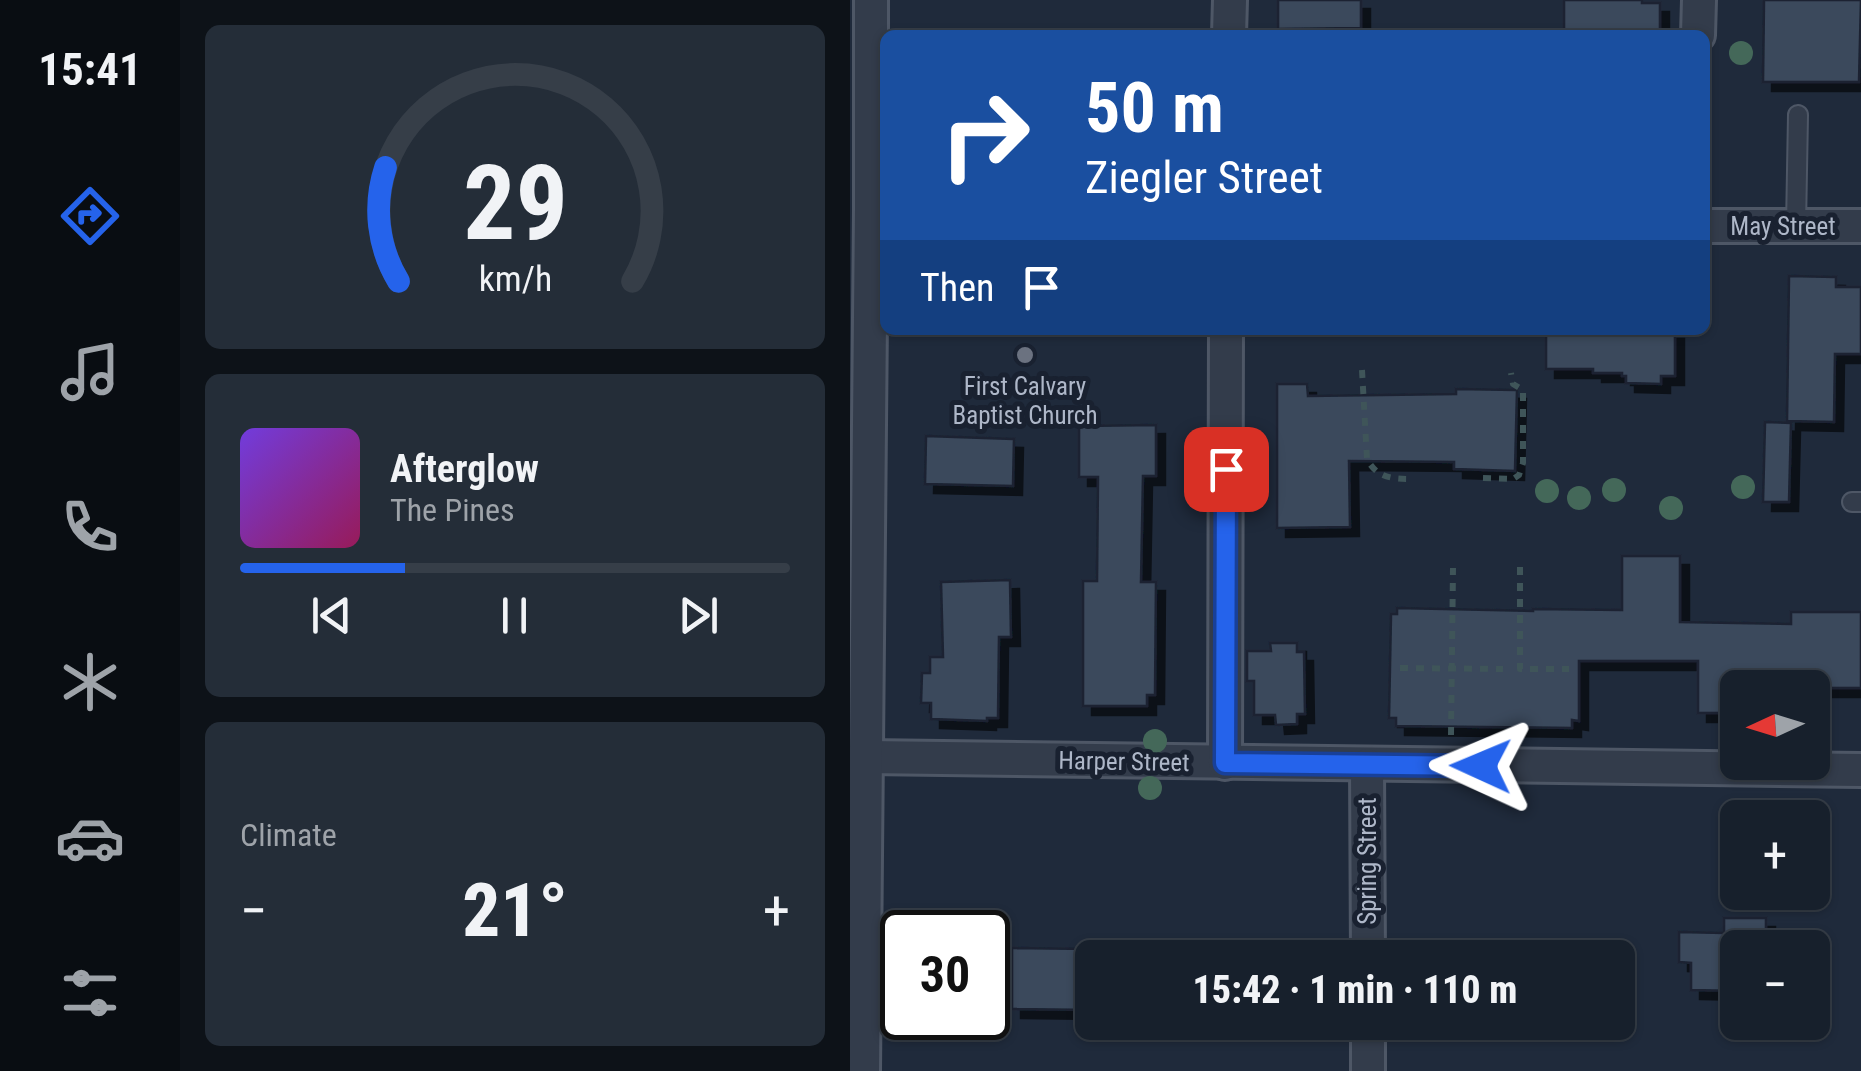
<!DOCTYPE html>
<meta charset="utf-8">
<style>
:root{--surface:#17202c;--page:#242d38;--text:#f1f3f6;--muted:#9ea3a9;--line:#363e48;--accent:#2563eb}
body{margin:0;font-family:"Roboto Condensed",sans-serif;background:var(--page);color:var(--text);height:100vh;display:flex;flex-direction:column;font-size:38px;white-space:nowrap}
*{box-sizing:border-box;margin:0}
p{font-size:32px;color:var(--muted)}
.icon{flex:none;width:55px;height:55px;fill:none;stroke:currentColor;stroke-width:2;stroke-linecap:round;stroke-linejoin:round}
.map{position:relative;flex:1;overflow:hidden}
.details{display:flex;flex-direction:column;gap:25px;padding:25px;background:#0d1218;width:670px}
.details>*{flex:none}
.top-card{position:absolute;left:30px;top:30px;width:830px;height:305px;border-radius:15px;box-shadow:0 2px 8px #0004,0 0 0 2px var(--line);background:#1a4fa0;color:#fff;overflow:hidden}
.needle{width:65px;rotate:266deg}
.controls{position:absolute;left:870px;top:670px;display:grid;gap:20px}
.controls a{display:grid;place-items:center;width:110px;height:110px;border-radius:15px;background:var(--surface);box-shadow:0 2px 8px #0004,0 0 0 2px var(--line);font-size:50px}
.speed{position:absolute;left:30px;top:910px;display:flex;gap:20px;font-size:50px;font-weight:700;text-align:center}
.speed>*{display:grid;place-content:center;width:130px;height:130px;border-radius:50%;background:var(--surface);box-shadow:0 2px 8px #0004,0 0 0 2px var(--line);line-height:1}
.speed .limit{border:5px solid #111;border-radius:15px;background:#fff;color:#111}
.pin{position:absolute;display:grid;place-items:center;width:85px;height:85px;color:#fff;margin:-42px;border-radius:20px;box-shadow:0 5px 15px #0006}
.me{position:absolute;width:110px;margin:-55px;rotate:271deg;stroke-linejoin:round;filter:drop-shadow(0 0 8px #0008)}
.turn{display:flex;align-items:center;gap:35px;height:210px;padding:0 40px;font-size:45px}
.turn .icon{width:130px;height:130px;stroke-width:2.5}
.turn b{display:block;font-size:70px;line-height:85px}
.then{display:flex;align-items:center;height:95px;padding:0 40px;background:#0003;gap:20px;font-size:38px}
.big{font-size:75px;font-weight:800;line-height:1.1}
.details .tile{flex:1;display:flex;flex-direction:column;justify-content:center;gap:15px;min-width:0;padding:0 35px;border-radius:15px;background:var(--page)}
.details .dial{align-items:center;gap:0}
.dial svg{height:260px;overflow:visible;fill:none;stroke:var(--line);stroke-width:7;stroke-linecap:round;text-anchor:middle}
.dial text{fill:var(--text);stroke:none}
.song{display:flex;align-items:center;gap:30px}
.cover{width:120px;height:120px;border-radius:15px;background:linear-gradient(135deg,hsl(260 70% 55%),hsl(330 70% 35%))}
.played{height:10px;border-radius:5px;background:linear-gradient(90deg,var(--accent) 30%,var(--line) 30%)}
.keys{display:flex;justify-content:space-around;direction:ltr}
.heat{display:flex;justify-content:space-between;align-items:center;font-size:55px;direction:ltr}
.trip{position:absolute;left:225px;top:940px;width:560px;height:100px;border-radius:15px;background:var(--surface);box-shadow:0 2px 8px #0004,0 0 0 2px var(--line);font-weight:800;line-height:100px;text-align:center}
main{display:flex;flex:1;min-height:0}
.menu{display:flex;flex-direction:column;width:180px;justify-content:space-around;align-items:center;background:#090d12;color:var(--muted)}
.menu .icon{width:70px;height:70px}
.menu .selected{color:var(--accent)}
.menu b{font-size:45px;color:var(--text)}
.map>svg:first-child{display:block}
.building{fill:#3b485b;stroke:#1b2332;stroke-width:2.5;filter:url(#shadow)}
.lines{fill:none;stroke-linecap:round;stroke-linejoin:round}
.lane-casing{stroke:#4e5766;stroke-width:22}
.street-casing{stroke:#4e5766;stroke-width:38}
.path{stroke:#3f5559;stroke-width:6;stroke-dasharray:8 8;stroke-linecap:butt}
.lane{stroke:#333c4b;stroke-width:18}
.street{stroke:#333c4b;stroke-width:32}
.tree{fill:#446859}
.route-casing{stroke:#184099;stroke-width:25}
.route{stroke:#2563eb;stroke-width:18}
.worship-dot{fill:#6b7280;stroke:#192130;stroke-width:4}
.labels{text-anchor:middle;stroke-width:10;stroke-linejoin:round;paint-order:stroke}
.street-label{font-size:25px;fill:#aeb7c8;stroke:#192130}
.poi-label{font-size:25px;fill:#aeb7c8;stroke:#192130}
</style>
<main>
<nav class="menu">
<b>15:41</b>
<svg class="icon selected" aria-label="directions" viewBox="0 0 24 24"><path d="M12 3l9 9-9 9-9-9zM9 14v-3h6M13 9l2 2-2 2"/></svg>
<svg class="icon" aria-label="music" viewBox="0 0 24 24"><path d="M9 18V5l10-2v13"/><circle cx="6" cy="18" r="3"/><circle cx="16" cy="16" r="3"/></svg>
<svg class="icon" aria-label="phone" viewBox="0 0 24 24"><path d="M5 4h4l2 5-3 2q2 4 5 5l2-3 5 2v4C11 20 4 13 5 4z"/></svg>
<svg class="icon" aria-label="climate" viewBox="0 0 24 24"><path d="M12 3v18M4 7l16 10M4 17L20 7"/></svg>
<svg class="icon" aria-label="car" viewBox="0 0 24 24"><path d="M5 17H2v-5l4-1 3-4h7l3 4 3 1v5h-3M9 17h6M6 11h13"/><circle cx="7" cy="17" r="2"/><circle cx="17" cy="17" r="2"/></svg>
<svg class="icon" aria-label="filters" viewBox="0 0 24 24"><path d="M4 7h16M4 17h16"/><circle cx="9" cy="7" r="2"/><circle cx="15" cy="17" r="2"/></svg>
</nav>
<section class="details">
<div class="tile dial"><svg viewBox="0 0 100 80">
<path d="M14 69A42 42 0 1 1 86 69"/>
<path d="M14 69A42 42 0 0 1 10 34" stroke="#2563eb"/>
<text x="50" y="56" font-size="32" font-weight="700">29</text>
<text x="50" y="72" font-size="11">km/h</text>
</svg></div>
<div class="tile">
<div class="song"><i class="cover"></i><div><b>Afterglow</b><p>The Pines</p></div></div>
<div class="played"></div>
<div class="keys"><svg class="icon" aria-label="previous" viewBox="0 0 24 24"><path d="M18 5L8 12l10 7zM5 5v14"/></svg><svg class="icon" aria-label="pause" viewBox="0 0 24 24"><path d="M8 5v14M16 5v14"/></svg><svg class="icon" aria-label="next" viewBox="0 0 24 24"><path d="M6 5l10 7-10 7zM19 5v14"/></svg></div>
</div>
<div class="tile"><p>Climate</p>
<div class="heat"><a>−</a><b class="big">21°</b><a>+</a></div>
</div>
</section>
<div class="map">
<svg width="1011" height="1071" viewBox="0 0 1011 1071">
<defs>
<filter id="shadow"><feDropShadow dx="9" dy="9" stdDeviation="0" flood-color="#0009"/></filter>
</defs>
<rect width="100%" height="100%" fill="#1f2a3b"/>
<!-- building -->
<g class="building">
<polygon points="428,0 511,0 511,28 428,29"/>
<polygon points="714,0 792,0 792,3 810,3 810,31 714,30"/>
<polygon points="914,0 1011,0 1009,82 913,82"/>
<polygon points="939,276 986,277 986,287 1011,287 1011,354 985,354 984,422 937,421"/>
<polygon points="696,330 825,330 825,376 811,376 811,384 776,383 776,376 772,376 772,373 743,373 743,369 696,369"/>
<polygon points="427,384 457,384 458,396 606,394 606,389 667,390 665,471 604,469 604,462 499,461 500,527 427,528"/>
<polygon points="915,422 941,423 939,502 913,502"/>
<polygon points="306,425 306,476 293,476 291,582 306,582 305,695 297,695 297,706 233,706 233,581 247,581 248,477 229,477 229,426"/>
<polygon points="76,436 164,439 163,486 75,484"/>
<polygon points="772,556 830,556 830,622 941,624 941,612 1011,612 1011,688 888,688 888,713 848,713 848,661 729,661 729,721 722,720 722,728 546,726 546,718 539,718 541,614 547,614 547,608 683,611 683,609 772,610"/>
<polygon points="160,580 161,637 149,637 148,718 137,718 137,721 81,719 81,703 71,703 72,673 80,673 80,657 93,657 91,582"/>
<polygon points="420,643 447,643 447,652 454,652 455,714 447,714 447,724 426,725 425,715 404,715 404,681 397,681 397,651 421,651"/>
<polygon points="874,918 916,918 916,948 888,948 888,991 841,990 841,963 829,962 829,932 874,933"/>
<polygon points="162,948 242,949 242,1010 162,1009"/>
</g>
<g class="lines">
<!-- lane casing -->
<g class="lane-casing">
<g id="lane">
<polyline points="946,226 948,115"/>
<polyline points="1002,502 1011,502"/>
</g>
</g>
<!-- street casing -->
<g class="street-casing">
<g id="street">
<polyline points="379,35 380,0"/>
<polyline points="848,35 849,0"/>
<polyline points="855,226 1011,226"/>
<polyline points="17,757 1011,770"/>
<polyline points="375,763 376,330"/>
<polyline points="517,765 518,958"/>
<polyline points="518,1022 518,1071"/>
<polyline points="13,1071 21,210 21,0"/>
</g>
</g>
<!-- path -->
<g class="path">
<path d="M 512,370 L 517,459 C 527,478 542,479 562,479"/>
<polyline points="633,478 663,479 669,475 673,463 673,390 663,384 661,373"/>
<polyline points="670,567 670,669 719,669"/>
<polyline points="550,668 653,669"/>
<polyline points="601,735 603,568"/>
</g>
<!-- lane -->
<use href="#lane" class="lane"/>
<!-- street -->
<use href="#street" class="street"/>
</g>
<!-- trees -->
<g class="tree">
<circle cx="891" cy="53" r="12"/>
<circle cx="893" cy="487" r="12"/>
<circle cx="764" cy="490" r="12"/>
<circle cx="697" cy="491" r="12"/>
<circle cx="729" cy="498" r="12"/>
<circle cx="821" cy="508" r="12"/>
<circle cx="305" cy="741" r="12"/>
<circle cx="300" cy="788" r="12"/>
</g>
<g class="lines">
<!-- route casing -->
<g class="route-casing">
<polyline id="route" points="376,469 375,763 631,766"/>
</g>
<!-- route -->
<use href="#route" class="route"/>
</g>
<!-- markers -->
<circle class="worship-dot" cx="175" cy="355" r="10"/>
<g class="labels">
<!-- street labels -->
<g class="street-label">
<text x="933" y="235">May Street</text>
<text transform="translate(274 761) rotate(1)" y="9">Harper Street</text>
<text transform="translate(517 861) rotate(-90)" y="9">Spring Street</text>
</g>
<!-- poi labels -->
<g class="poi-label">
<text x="175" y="395">First Calvary<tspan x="175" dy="29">Baptist Church</tspan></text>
</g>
</g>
</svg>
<div class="controls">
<a><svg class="needle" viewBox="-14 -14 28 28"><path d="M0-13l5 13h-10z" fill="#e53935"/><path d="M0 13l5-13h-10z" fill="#9ea3a9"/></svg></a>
<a>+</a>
<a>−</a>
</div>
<div class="speed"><div class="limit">30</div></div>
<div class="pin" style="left:376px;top:469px;background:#d93025"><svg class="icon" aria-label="arrive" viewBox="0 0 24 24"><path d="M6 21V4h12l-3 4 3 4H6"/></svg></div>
<svg class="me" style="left:631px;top:766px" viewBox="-20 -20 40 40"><path d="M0-17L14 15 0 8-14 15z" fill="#2563eb" stroke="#fff" stroke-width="4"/></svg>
<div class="trip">15:42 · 1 min · 110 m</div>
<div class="top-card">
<div class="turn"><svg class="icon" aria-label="right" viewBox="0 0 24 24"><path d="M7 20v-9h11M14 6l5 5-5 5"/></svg><div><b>50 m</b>Ziegler Street</div></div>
<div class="then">Then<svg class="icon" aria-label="arrive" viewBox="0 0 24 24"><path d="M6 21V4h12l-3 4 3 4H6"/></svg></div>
</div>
</div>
</main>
